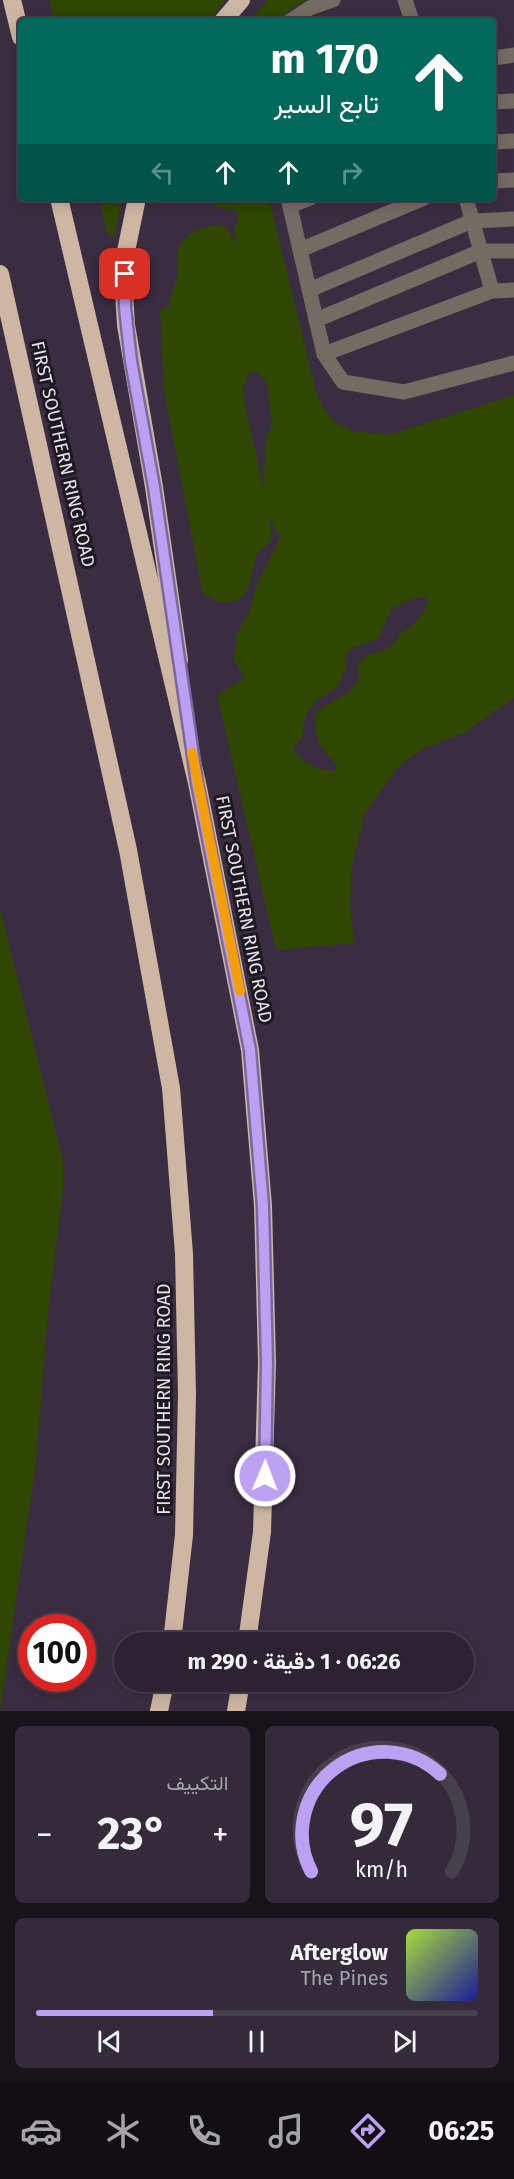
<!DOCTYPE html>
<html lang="ar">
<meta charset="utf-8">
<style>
:root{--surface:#2c2231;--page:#342a39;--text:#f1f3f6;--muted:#a6a4ab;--line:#483f4d;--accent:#bca0f2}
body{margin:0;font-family:"Fira Sans",Vazirmatn,sans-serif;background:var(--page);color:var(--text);direction:rtl;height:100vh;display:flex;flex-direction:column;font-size:22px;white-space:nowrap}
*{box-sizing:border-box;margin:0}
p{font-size:20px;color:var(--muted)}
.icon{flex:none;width:33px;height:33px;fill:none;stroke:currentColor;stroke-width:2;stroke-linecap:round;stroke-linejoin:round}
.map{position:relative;height:1711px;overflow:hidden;direction:ltr}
.panel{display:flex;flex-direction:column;gap:15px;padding:15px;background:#18131b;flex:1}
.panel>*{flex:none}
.hud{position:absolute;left:18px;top:18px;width:478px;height:183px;border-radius:6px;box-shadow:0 3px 15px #0003,0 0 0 2px var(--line);direction:rtl;background:#00695c;color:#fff;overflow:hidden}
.speed{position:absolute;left:18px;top:1614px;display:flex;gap:12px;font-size:30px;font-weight:700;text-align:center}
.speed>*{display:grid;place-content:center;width:78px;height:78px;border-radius:50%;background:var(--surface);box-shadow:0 3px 15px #0003,0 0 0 2px var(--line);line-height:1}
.speed .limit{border:9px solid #d22;background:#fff;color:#111}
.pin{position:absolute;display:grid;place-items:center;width:51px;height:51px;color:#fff;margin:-26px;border-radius:12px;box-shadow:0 3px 9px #0006}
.me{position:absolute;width:66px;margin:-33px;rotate:1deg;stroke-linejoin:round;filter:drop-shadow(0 0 4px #0008)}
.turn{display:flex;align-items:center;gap:21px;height:126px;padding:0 18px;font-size:27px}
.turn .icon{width:78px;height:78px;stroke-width:2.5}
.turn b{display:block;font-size:42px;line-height:51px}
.lanes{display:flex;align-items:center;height:57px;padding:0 18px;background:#0003;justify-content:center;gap:30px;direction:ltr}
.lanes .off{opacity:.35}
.big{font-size:45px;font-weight:700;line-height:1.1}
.panel .card{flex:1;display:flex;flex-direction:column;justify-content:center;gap:9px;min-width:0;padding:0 21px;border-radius:9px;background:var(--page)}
.panel .dial{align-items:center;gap:0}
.dial svg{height:156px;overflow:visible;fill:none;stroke:var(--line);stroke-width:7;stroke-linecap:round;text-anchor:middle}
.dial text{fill:var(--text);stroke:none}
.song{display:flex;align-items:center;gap:18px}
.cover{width:72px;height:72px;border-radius:9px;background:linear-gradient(135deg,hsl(80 70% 55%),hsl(240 70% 35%))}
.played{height:6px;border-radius:3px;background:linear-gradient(90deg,var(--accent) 40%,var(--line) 40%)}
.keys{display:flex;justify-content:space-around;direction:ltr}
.heat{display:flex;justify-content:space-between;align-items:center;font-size:33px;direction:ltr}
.panel .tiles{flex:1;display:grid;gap:15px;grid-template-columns:1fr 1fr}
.card:last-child{grid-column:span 2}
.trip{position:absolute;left:114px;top:1632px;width:360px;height:60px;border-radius:30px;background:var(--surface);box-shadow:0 3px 15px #0003,0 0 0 2px var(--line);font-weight:700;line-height:60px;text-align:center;direction:rtl}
.tabs{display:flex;height:96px;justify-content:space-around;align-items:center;background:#120e14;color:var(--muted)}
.tabs .icon{width:42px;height:42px}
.tabs .selected{color:var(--accent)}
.tabs b{font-size:27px;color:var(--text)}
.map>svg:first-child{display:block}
.green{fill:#2f4700;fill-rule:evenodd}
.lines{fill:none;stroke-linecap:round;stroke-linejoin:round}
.minor{stroke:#746b63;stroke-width:15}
.highway{stroke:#cdb7a3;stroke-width:18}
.route-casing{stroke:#7a689d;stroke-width:15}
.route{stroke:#bca0f2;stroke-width:10}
.slow{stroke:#f59e0b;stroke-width:10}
.labels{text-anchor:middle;stroke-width:6;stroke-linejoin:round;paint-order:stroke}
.street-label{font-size:18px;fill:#e9e1ee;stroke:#1e1821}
</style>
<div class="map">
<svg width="514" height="1711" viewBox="0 0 514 1711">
<rect width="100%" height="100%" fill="#3a2d41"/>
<!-- green -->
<g class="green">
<polygon points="49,0 225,0 208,21 55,21"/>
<polygon points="267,0 308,0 298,4 276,21 250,21"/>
<polygon points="99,198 122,198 114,237 108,236"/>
<path d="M 206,198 L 269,198 L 316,392 L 322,406 L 336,423 L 353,431 L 374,433 L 392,434 L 514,395 L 514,698 L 464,733 L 422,749 L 399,766 L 365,813 L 352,864 L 350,904 L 354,943 L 276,950 L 217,695 L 244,678 L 234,659 L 236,635 L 250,610 L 255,588 L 282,533 L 277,534 L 269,515 C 272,538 276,540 257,553 C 251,573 251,607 221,602 C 214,601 211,595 203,595 L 164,391 L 160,313 L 162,307 L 169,307 C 170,294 176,286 177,275 C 179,265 174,255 179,246 C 187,231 210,223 226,226 L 235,244 L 234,229 L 239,220 L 236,211 L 217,207 ZM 258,372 L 267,384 L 272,425 L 266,439 L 263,486 L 245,405 L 243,387 L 249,373 ZM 417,597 L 427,598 L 426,609 L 414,624 L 401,632 L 395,643 L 381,651 L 369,654 L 358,663 L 359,679 L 348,693 L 319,709 L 314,718 L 318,743 L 336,765 L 335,771 C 321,772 297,760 293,747 L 302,738 L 305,716 L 314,703 L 338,686 L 346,668 L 345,659 L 350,649 L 378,639 L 392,608 Z"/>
<polygon points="0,909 63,1162 63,1190 48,1312 36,1462 0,1711"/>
</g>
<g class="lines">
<!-- minor -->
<g class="minor">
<polyline points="405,0 412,21"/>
<polyline points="290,21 310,8 333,0"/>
<polyline points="494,58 514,55"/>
<polyline points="494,102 514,101"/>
<polyline points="494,142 514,141"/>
<polyline points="494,181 514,180"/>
<polyline points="288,198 324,354 343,382 404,392 514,363"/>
<polyline points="290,206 310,198"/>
<polyline points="300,250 424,198"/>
<polyline points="309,290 472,221 514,219"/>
<polyline points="492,291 514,290"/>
<polyline points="316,320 481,251 514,251"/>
<polyline points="324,354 492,291 466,198"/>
</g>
<!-- highway -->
<g class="highway">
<polyline points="12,0 21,37"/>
<polyline points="223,21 241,0"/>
<polyline points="59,198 197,783 250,1050 263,1206 267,1362 262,1532 247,1642"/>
<polyline points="137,198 125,256 124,292 126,325 154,487 179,660"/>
<polyline points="0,274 128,850 171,1088 184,1254 187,1394 184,1535 172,1642"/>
<polyline points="159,1711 165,1682"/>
<polyline points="236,1711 241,1682"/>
</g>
</g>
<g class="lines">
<!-- route casing -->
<g class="route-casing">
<polyline id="route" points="125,274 125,308 131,361 154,487 197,783 250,1050 263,1206 267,1362 265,1476"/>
</g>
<!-- route -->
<use href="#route" class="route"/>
<!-- slow -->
<polyline class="slow" points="192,753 240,991"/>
</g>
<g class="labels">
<!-- street labels -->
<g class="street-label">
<text transform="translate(63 454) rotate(77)" y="6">FIRST SOUTHERN RING ROAD</text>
<text transform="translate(244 909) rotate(79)" y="6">FIRST SOUTHERN RING ROAD</text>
<text transform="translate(164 1399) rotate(-90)" y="6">FIRST SOUTHERN RING ROAD</text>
</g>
</g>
</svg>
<div class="speed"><div class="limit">100</div></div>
<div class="pin" style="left:125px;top:274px;background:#d93025"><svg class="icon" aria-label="arrive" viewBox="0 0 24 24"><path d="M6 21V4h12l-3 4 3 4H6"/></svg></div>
<svg class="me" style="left:265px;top:1476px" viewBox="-20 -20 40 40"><circle r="17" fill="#bca0f2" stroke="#fff" stroke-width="3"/><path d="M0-11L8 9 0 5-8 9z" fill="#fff"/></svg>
<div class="trip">06:26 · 1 دقيقة · 290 m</div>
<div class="hud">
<div class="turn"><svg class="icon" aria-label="ahead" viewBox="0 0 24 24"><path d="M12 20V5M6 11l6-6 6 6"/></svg><div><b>170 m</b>تابع السير</div></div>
<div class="lanes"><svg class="icon off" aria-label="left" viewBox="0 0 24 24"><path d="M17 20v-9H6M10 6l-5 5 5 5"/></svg><svg class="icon" aria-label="ahead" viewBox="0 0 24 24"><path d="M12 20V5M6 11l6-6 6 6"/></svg><svg class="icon" aria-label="ahead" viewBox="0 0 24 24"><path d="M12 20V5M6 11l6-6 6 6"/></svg><svg class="icon off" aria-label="right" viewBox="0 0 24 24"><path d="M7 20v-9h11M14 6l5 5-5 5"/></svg></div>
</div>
</div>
<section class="panel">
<div class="tiles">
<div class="card dial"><svg viewBox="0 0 100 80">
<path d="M14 69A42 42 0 1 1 86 69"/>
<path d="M14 69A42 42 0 0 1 80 19" stroke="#bca0f2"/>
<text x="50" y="56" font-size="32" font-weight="700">97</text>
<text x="50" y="72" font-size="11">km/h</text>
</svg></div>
<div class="card"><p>التكييف</p>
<div class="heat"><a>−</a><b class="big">23°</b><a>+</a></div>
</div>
<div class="card">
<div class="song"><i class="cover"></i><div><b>Afterglow</b><p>The Pines</p></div></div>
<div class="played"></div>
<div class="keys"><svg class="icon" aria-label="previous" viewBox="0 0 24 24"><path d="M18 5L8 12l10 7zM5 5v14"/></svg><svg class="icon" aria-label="pause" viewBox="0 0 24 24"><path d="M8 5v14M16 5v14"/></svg><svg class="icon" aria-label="next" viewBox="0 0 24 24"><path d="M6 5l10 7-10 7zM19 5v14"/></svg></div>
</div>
</div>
</section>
<nav class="tabs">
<b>06:25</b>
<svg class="icon selected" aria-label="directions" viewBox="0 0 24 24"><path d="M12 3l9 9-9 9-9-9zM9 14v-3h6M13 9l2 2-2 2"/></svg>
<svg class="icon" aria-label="music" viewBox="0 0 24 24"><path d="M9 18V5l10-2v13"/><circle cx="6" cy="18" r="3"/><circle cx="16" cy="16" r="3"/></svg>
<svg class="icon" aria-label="phone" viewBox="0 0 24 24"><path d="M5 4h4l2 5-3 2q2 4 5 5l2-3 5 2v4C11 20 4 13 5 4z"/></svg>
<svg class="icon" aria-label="climate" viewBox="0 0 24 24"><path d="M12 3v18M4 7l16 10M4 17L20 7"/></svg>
<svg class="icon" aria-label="car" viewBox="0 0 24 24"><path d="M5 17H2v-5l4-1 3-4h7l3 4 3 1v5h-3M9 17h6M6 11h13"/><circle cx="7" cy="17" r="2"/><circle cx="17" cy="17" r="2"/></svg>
</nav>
